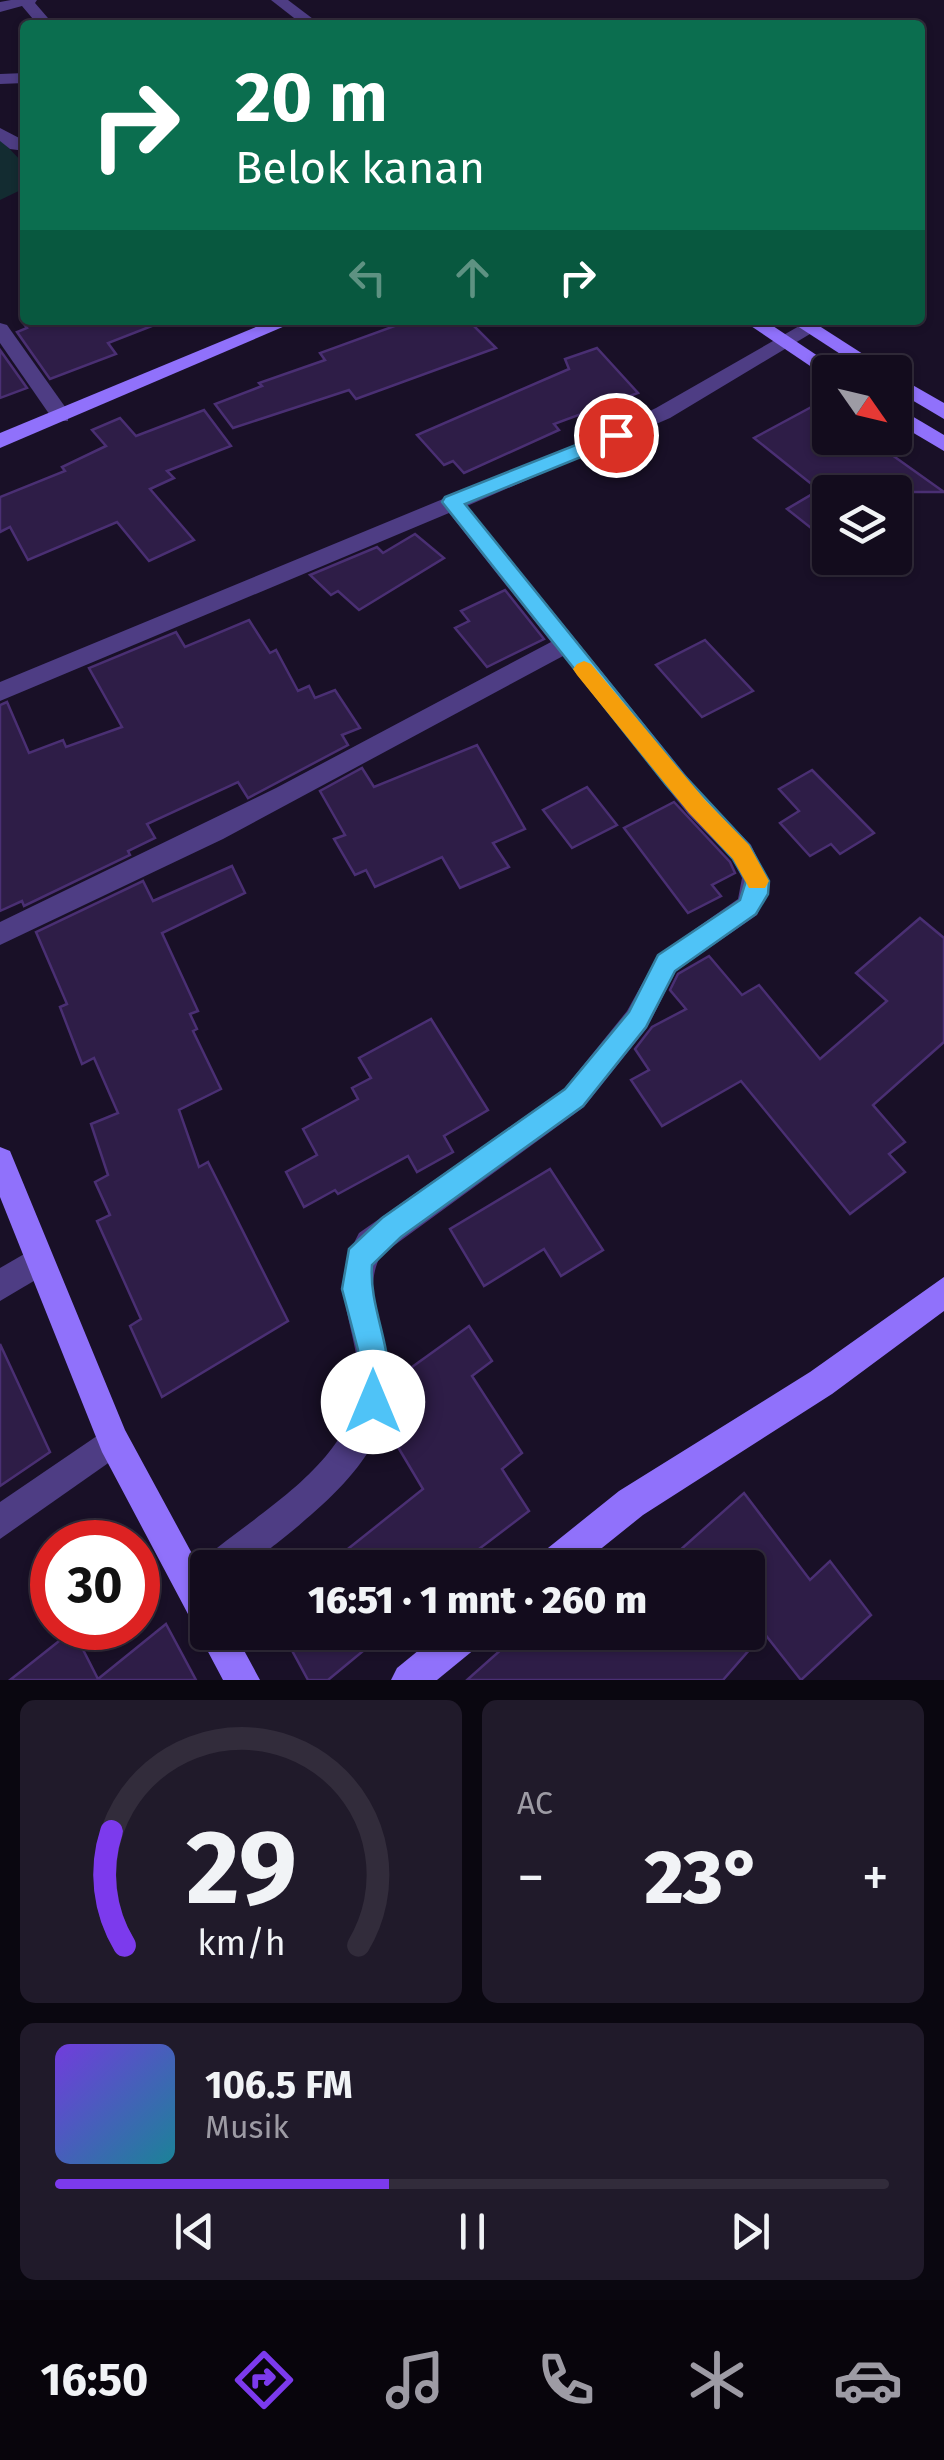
<!DOCTYPE html>
<html lang="id">
<meta charset="utf-8">
<style>
:root{--surface:#130c1d;--page:#201a2a;--text:#f1f3f6;--muted:#9d9ba4;--line:#322c3b;--accent:#7c3aed}
body{margin:0;font-family:"Fira Sans",sans-serif;background:var(--page);color:var(--text);height:100vh;display:flex;flex-direction:column;font-size:38px;white-space:nowrap}
*{box-sizing:border-box;margin:0}
p{font-size:32px;color:var(--muted)}
.icon{flex:none;width:55px;height:55px;fill:none;stroke:currentColor;stroke-width:2;stroke-linecap:round;stroke-linejoin:round}
.map{position:relative;height:1680px;overflow:hidden}
.side{display:flex;flex-direction:column;gap:20px;padding:20px;background:#0a0710;flex:1}
.side>*{flex:none}
.hud{position:absolute;left:20px;top:20px;width:905px;height:305px;border-radius:10px;box-shadow:0 2px 8px #0004,0 0 0 2px var(--line);background:#0b6e4f;color:#fff;overflow:hidden}
.needle{width:65px;rotate:124deg}
.controls{position:absolute;left:812px;top:355px;display:grid;gap:20px}
.controls a{display:grid;place-items:center;width:100px;height:100px;border-radius:10px;background:var(--surface);box-shadow:0 2px 8px #0004,0 0 0 2px var(--line);font-size:50px}
.speed{position:absolute;left:30px;top:1520px;display:flex;gap:20px;font-size:50px;font-weight:700;text-align:center}
.speed>*{display:grid;place-content:center;width:130px;height:130px;border-radius:50%;background:var(--surface);box-shadow:0 2px 8px #0004,0 0 0 2px var(--line);line-height:1}
.speed .limit{border:15px solid #d22;background:#fff;color:#111}
.pin{position:absolute;display:grid;place-items:center;width:85px;height:85px;color:#fff;margin:-42px;border:5px solid #fff;border-radius:50%;box-shadow:0 2px 10px #0007}
.me{position:absolute;width:110px;margin:-55px;rotate:0deg;stroke-linejoin:round;filter:drop-shadow(0 0 8px #0008)}
.turn{display:flex;align-items:center;gap:35px;height:210px;padding:0 50px;font-size:45px}
.turn .icon{width:130px;height:130px;stroke-width:2.5}
.turn b{display:block;font-size:70px;line-height:85px}
.lanes{display:flex;align-items:center;height:95px;padding:0 50px;background:#0003;justify-content:center;gap:50px;direction:ltr}
.lanes .off{opacity:.35}
.big{font-size:75px;font-weight:800;line-height:1.1}
.side .card{flex:1;display:flex;flex-direction:column;justify-content:center;gap:15px;min-width:0;padding:0 35px;border-radius:15px;background:var(--page)}
.side .dial{align-items:center;gap:0}
.dial svg{height:260px;overflow:visible;fill:none;stroke:var(--line);stroke-width:7;stroke-linecap:round;text-anchor:middle}
.dial text{fill:var(--text);stroke:none}
.song{display:flex;align-items:center;gap:30px}
.cover{width:120px;height:120px;border-radius:15px;background:linear-gradient(135deg,hsl(260 70% 55%),hsl(190 70% 35%))}
.played{height:10px;border-radius:5px;background:linear-gradient(90deg,var(--accent) 40%,var(--line) 40%)}
.keys{display:flex;justify-content:space-around;direction:ltr}
.heat{display:flex;justify-content:space-between;align-items:center;font-size:55px;direction:ltr}
.side .tiles{flex:1;display:grid;gap:20px;grid-template-columns:1fr 1fr}
.card:last-child{grid-column:span 2}
.trip{position:absolute;left:190px;top:1550px;width:575px;height:100px;border-radius:10px;background:var(--surface);box-shadow:0 2px 8px #0004,0 0 0 2px var(--line);font-weight:800;line-height:100px;text-align:center}
.dock{display:flex;height:160px;justify-content:space-around;align-items:center;background:#08050c;color:var(--muted)}
.dock .icon{width:70px;height:70px}
.dock .current{color:var(--accent)}
.dock b{font-size:45px;color:var(--text)}
.map>svg:first-child{display:block}
.green{fill:#132c31}
.building{fill:#2e1d47;stroke:#4a2f73;stroke-width:2.5}
.lines{fill:none;stroke-linecap:round;stroke-linejoin:round}
.street{fill:#4e3d84;fill-rule:evenodd}
.secondary{fill:#9071fb;fill-rule:evenodd}
.route{fill:#4fc3f7;stroke:#337fa1;stroke-width:2.5}
.slow{fill:#f59e0b}
</style>
<div class="map">
<svg width="944" height="1680" viewBox="0 0 944 1680">
<rect width="100%" height="100%" fill="#191027"/>
<!-- green -->
<polygon class="green" points="0,139 25,165 25,188 0,200"/>
<!-- building -->
<g class="building">
<polygon points="21,320 161,320 162,322 108,343 116,354 50,379 17,332 27,328"/>
<polygon points="411,320 468,320 496,348 356,399 349,390 233,428 215,404 262,386 259,383 325,360 320,353"/>
<polygon points="597,348 638,393 554,424 559,430 464,473 453,461 444,465 417,435 569,369 565,359"/>
<polygon points="0,350 27,388 0,398"/>
<polygon points="830,397 830,438 858,438 879,454 885,450 944,492 830,492 830,543 787,509 819,490 754,438"/>
<polygon points="204,410 231,446 167,471 174,478 150,489 194,540 149,561 117,522 28,560 10,527 0,532 0,497 65,471 62,467 106,446 92,430 120,418 136,436"/>
<polygon points="415,534 444,558 359,610 338,591 331,595 310,575 377,547 383,553"/>
<polygon points="505,590 544,639 487,667 455,628 469,621 461,611"/>
<polygon points="249,620 270,653 276,650 298,691 309,686 315,698 335,690 360,728 342,735 348,745 248,798 238,782 147,824 155,838 128,851 130,855 24,906 22,901 0,911 0,705 7,702 29,753 63,740 66,747 122,727 89,668 176,632 185,647"/>
<polygon points="705,640 753,691 702,717 656,665"/>
<polygon points="477,745 525,829 493,843 509,867 460,888 442,857 375,887 366,870 355,875 334,839 345,835 320,791 362,768 374,787"/>
<polygon points="812,770 874,833 840,854 831,844 810,856 780,823 799,811 779,789"/>
<polygon points="587,787 617,825 572,848 543,810"/>
<polygon points="674,802 730,862 735,873 712,885 721,896 688,913 624,828"/>
<polygon points="232,866 245,893 162,933 198,1011 190,1014 197,1029 193,1031 221,1089 179,1110 199,1167 208,1162 288,1321 162,1397 130,1326 141,1319 97,1221 110,1215 95,1182 108,1175 91,1124 118,1113 94,1058 82,1064 60,1007 67,1004 36,932 143,881 153,901"/>
<polygon points="920,918 944,938 944,1042 873,1105 905,1142 889,1154 905,1172 850,1214 741,1081 662,1126 631,1080 649,1070 635,1049 652,1027 686,1009 670,990 678,974 709,956 742,995 759,985 820,1059 887,1001 856,973"/>
<polygon points="431,1019 488,1110 444,1136 453,1152 417,1172 408,1156 338,1194 335,1190 304,1207 286,1172 317,1155 303,1129 358,1099 352,1088 371,1078 359,1058"/>
<polygon points="550,1169 603,1250 561,1276 544,1249 484,1286 450,1229"/>
<polygon points="469,1326 492,1361 472,1376 522,1453 502,1469 529,1511 454,1568 324,1568 423,1489 392,1437 414,1421 393,1387 394,1380"/>
<polygon points="0,1344 50,1452 0,1486"/>
<polygon points="744,1493 810,1580 830,1561 871,1615 801,1680 764,1633 723,1680 467,1680 521,1632 748,1632 748,1568 660,1568"/>
<polygon points="166,1624 196,1680 10,1680 73,1630 98,1679"/>
<polygon points="282,1632 386,1632 328,1680 308,1680"/>
</g>
<g class="lines">
<!-- street -->
<g class="street">
<polygon points="11,0 37,0 35,3 54,25 38,25 22,6 0,12 0,2"/>
<polygon points="271,0 288,0 321,25 303,25"/>
<polygon points="25,73 25,83 0,84 0,74"/>
<polygon points="0,128 25,141 25,151 10,149 0,141"/>
<path d="M 808,321 L 817,327 L 815,331 L 670,418 L 467,506 L 706,800 L 751,845 L 767,878 L 767,892 L 757,915 L 676,971 L 647,1028 L 584,1107 L 381,1255 C 359,1295 390,1339 390,1381 C 391,1452 326,1504 276,1544 C 267,1550 255,1564 246,1568 C 236,1571 218,1568 208,1568 L 207,1580 L 202,1568 L 207,1556 C 267,1506 372,1451 357,1359 C 348,1308 332,1283 359,1233 L 564,1089 L 627,1011 L 658,955 L 738,899 L 742,878 L 733,860 L 688,814 L 563,656 L 223,839 L 0,945 L 0,922 L 276,788 L 551,642 L 449,513 L 0,701 L 0,682 L 610,430 L 656,408 Z"/>
<polygon points="0,323 7,325 68,411 68,421 54,421 0,343"/>
<polygon points="38,1246 49,1250 53,1261 49,1272 0,1301 0,1268"/>
<polygon points="113,1425 124,1430 129,1441 124,1452 0,1539 0,1502"/>
</g>
<!-- secondary -->
<g class="secondary">
<polygon points="273,320 299,320 0,448 0,433"/>
<polygon points="742,320 764,320 842,372 825,376"/>
<polygon points="788,320 810,320 891,372 868,372"/>
<polygon points="895,375 944,403 944,419 895,390"/>
<polygon points="895,406 944,435 944,451 895,422"/>
<polygon points="0,1147 10,1151 125,1430 208,1583 208,1632 234,1632 260,1680 223,1680 102,1452 0,1197"/>
<polygon points="944,1277 944,1311 832,1394 643,1515 577,1568 533,1568 538,1556 619,1491 810,1372"/>
<polygon points="441,1632 486,1632 481,1644 437,1680 391,1680 397,1668"/>
</g>
</g>
<!-- route -->
<path class="route" d="M 616,429 L 623,431 L 623,440 L 465,504 L 683,774 L 749,845 L 769,881 L 768,894 L 756,914 L 675,971 L 646,1027 L 583,1106 L 401,1237 L 372,1265 C 368,1314 403,1364 383,1412 L 373,1417 L 363,1412 L 358,1402 L 361,1380 L 358,1350 L 342,1289 L 349,1249 L 382,1218 L 565,1089 L 629,1012 L 658,955 L 740,900 L 746,881 L 733,859 L 667,786 L 442,502 L 445,497 Z"/>
<!-- slow -->
<polygon class="slow" points="584,661 591,664 705,800 749,845 769,881 765,888 749,888 733,859 689,813 577,675 573,669 577,664"/>
</svg>
<div class="controls">
<a><svg class="needle" viewBox="-14 -14 28 28"><path d="M0-13l5 13h-10z" fill="#e53935"/><path d="M0 13l5-13h-10z" fill="#9d9ba4"/></svg></a>
<a><svg class="icon" aria-label="layers" viewBox="0 0 24 24"><path d="M12 4l9 5-9 5-9-5zM3 14l9 5 9-5"/></svg></a>
</div>
<div class="speed"><div class="limit">30</div></div>
<div class="pin" style="left:616px;top:435px;background:#d93025"><svg class="icon" aria-label="arrive" viewBox="0 0 24 24"><path d="M6 21V4h12l-3 4 3 4H6"/></svg></div>
<svg class="me" style="left:373px;top:1402px" viewBox="-20 -20 40 40"><circle r="19" fill="#fff"/><path d="M0-13L10 11 0 6-10 11z" fill="#4fc3f7"/></svg>
<div class="trip">16:51 · 1 mnt · 260 m</div>
<div class="hud">
<div class="turn"><svg class="icon" aria-label="right" viewBox="0 0 24 24"><path d="M7 20v-9h11M14 6l5 5-5 5"/></svg><div><b>20 m</b>Belok kanan</div></div>
<div class="lanes"><svg class="icon off" aria-label="left" viewBox="0 0 24 24"><path d="M17 20v-9H6M10 6l-5 5 5 5"/></svg><svg class="icon off" aria-label="ahead" viewBox="0 0 24 24"><path d="M12 20V5M6 11l6-6 6 6"/></svg><svg class="icon" aria-label="right" viewBox="0 0 24 24"><path d="M7 20v-9h11M14 6l5 5-5 5"/></svg></div>
</div>
</div>
<section class="side">
<div class="tiles">
<div class="card dial"><svg viewBox="0 0 100 80">
<path d="M14 69A42 42 0 1 1 86 69"/>
<path d="M14 69A42 42 0 0 1 10 34" stroke="#7c3aed"/>
<text x="50" y="56" font-size="32" font-weight="700">29</text>
<text x="50" y="72" font-size="11">km/h</text>
</svg></div>
<div class="card"><p>AC</p>
<div class="heat"><a>−</a><b class="big">23°</b><a>+</a></div>
</div>
<div class="card">
<div class="song"><i class="cover"></i><div><b>106.5 FM</b><p>Musik</p></div></div>
<div class="played"></div>
<div class="keys"><svg class="icon" aria-label="previous" viewBox="0 0 24 24"><path d="M18 5L8 12l10 7zM5 5v14"/></svg><svg class="icon" aria-label="pause" viewBox="0 0 24 24"><path d="M8 5v14M16 5v14"/></svg><svg class="icon" aria-label="next" viewBox="0 0 24 24"><path d="M6 5l10 7-10 7zM19 5v14"/></svg></div>
</div>
</div>
</section>
<nav class="dock">
<b>16:50</b>
<svg class="icon current" aria-label="directions" viewBox="0 0 24 24"><path d="M12 3l9 9-9 9-9-9zM9 14v-3h6M13 9l2 2-2 2"/></svg>
<svg class="icon" aria-label="music" viewBox="0 0 24 24"><path d="M9 18V5l10-2v13"/><circle cx="6" cy="18" r="3"/><circle cx="16" cy="16" r="3"/></svg>
<svg class="icon" aria-label="phone" viewBox="0 0 24 24"><path d="M5 4h4l2 5-3 2q2 4 5 5l2-3 5 2v4C11 20 4 13 5 4z"/></svg>
<svg class="icon" aria-label="climate" viewBox="0 0 24 24"><path d="M12 3v18M4 7l16 10M4 17L20 7"/></svg>
<svg class="icon" aria-label="car" viewBox="0 0 24 24"><path d="M5 17H2v-5l4-1 3-4h7l3 4 3 1v5h-3M9 17h6M6 11h13"/><circle cx="7" cy="17" r="2"/><circle cx="17" cy="17" r="2"/></svg>
</nav>
